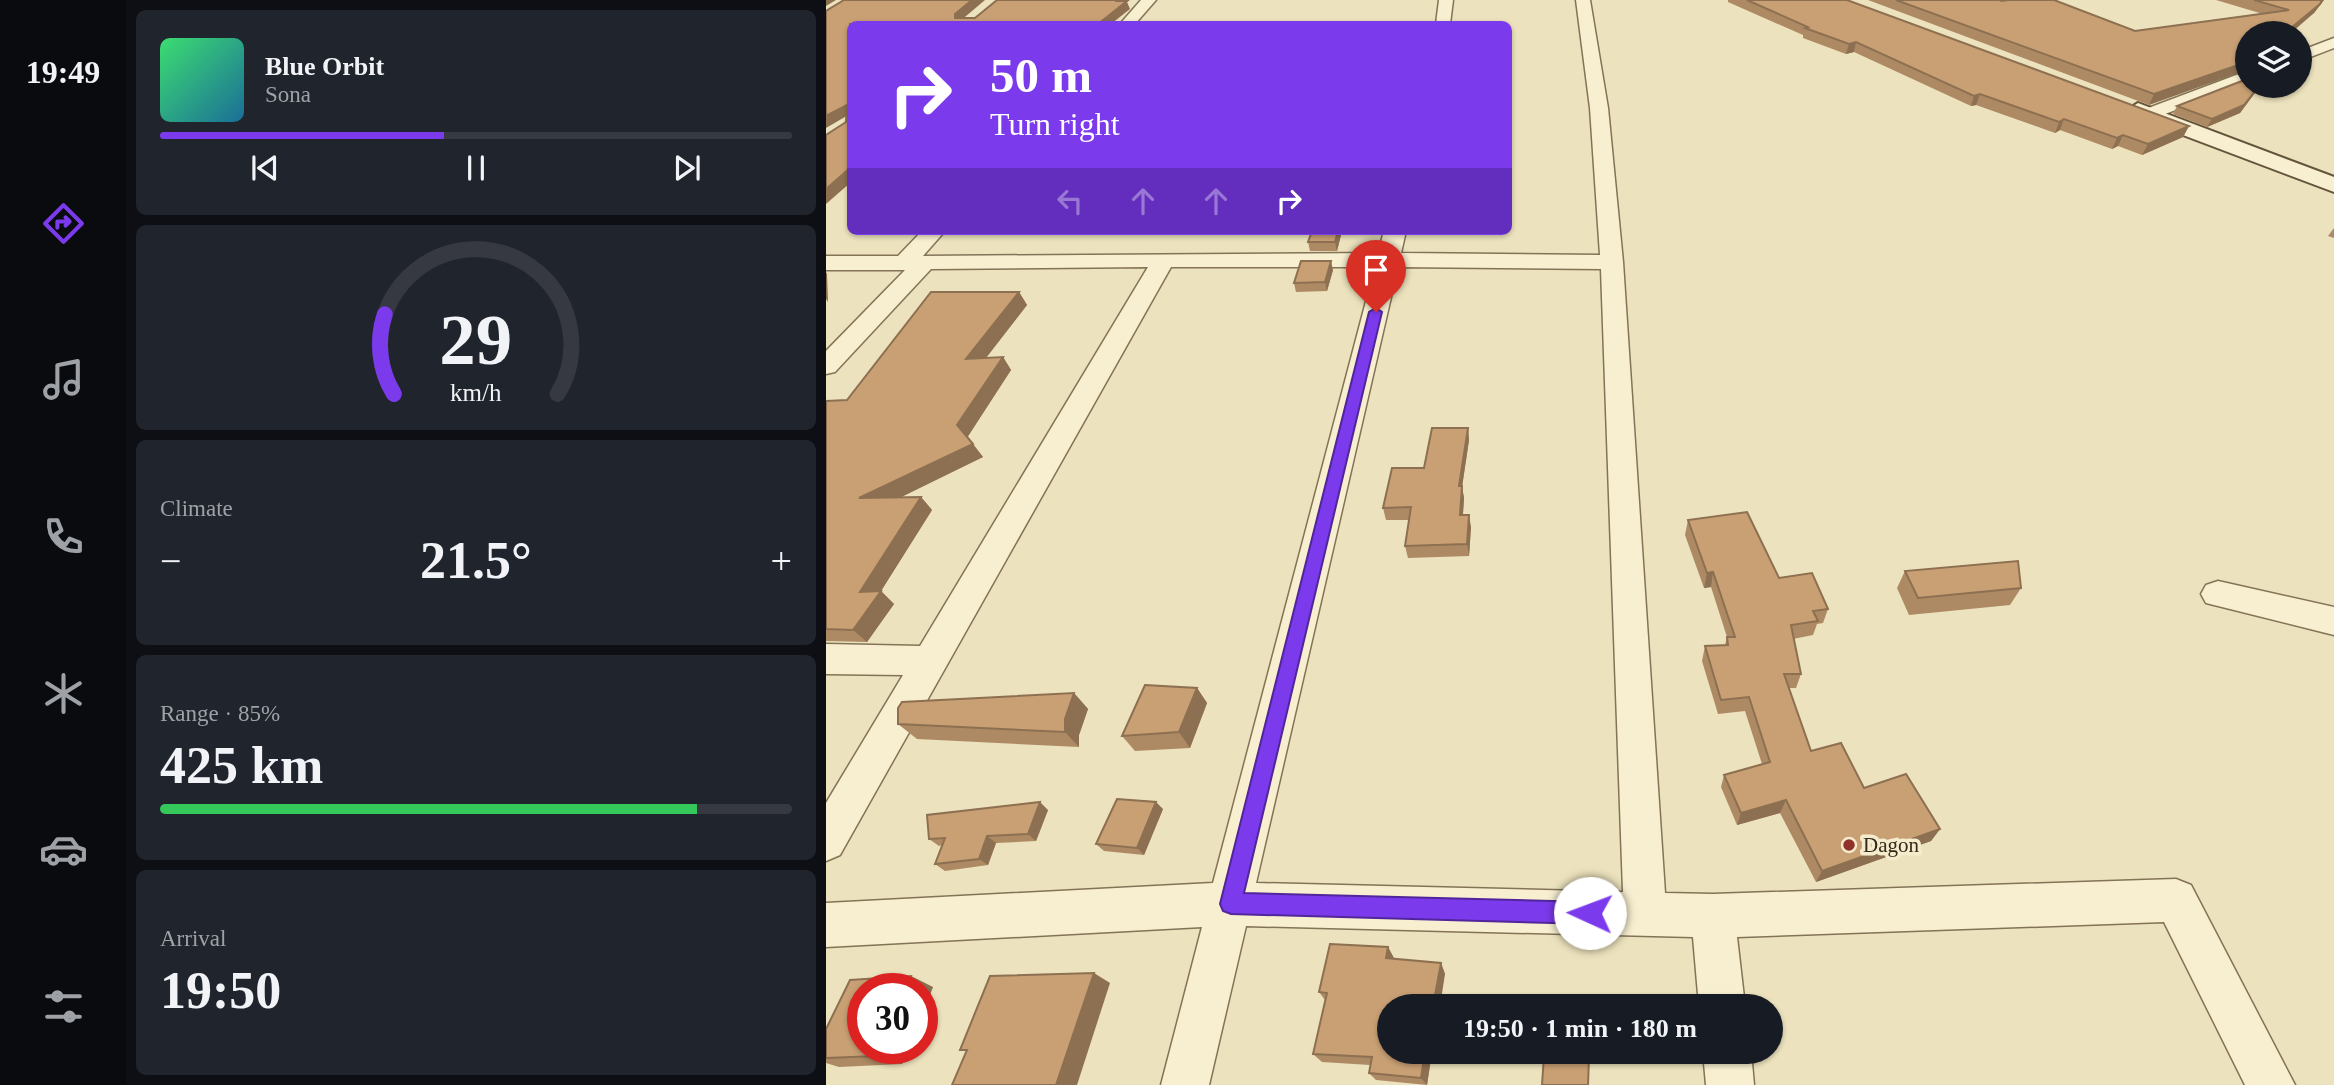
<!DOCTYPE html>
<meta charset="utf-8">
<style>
:root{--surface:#171b24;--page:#20242c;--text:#f1f3f6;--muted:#9ea1a6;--line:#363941;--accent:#7c3aed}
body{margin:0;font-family:Georgia,serif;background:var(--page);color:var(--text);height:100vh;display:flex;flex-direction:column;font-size:26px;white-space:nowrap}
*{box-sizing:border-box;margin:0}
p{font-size:23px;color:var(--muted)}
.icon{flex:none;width:38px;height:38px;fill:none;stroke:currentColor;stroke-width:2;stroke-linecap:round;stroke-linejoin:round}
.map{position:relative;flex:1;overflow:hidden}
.drawer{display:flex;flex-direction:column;gap:10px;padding:10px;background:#0d0f14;width:700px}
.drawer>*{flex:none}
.hud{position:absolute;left:21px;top:21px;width:665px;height:214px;border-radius:10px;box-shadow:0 2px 5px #0004;background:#7c3aed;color:#fff;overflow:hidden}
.tools{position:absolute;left:1409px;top:21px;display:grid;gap:14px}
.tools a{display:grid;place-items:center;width:77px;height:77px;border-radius:50%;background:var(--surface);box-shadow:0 2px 5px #0004;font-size:35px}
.speed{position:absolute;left:21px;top:973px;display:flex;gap:14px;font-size:35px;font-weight:700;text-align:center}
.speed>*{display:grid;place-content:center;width:91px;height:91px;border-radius:50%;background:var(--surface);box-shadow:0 2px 5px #0004;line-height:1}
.speed .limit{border:10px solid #d22;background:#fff;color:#111}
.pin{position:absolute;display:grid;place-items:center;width:60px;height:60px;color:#fff;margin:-72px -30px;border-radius:50% 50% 50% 0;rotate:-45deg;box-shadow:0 0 7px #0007}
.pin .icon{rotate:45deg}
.me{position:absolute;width:77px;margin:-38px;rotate:272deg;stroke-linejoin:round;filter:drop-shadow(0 0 5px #0008)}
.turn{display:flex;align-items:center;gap:24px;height:147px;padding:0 28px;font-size:32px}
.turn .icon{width:91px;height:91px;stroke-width:2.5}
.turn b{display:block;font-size:49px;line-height:60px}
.lanes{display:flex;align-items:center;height:66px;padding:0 28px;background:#0003;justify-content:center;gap:35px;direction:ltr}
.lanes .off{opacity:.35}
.big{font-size:52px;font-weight:700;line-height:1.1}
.drawer .card{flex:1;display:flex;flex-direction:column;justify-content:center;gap:10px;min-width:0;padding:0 24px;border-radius:10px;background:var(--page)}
.drawer .dial{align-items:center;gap:0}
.dial svg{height:182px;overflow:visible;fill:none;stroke:var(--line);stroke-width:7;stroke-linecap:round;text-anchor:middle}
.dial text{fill:var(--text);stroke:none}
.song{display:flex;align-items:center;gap:21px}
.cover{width:84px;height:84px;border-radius:10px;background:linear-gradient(135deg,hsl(140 70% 55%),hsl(200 70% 35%))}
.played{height:7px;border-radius:4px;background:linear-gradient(90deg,var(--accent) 45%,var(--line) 45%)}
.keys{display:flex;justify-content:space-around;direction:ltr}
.heat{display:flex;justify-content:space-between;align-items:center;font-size:38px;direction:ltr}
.charge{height:10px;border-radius:5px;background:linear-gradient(90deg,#34c759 85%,var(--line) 0)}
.trip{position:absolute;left:551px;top:994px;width:406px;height:70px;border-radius:35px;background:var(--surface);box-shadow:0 2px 5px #0004;font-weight:700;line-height:70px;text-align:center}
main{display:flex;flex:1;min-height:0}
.dock{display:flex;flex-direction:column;width:126px;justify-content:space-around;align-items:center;background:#090b0e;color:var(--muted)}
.dock .icon{width:49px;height:49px}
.dock .active{color:var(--accent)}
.dock b{font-size:32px;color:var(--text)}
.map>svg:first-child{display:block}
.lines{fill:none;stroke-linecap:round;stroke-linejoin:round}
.minor-casing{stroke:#837357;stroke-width:3}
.secondary-casing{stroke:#65543b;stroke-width:4}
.minor{fill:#f7efd0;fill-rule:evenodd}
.secondary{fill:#f7efd0;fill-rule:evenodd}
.wall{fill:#ad8a64}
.shaded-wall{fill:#8d7051}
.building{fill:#c9a074;stroke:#8d7051;stroke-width:2}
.route{fill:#7c3aed;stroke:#51269a;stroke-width:2}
.poi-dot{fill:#903229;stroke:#f4eccd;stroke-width:2.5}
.labels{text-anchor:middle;stroke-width:7;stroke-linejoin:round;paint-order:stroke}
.near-poi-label{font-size:21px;fill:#33291b;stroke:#f4eccd;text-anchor:start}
</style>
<main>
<nav class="dock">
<b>19:49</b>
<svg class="icon active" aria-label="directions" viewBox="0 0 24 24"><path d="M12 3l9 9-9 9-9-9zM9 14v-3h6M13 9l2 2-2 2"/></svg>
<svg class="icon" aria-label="music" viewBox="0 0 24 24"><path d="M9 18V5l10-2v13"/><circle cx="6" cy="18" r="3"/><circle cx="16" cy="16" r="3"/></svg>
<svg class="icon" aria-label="phone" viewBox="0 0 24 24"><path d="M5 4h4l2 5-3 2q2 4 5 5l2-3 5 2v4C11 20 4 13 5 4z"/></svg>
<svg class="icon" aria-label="climate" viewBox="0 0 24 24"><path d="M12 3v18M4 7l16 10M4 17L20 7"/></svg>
<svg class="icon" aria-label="car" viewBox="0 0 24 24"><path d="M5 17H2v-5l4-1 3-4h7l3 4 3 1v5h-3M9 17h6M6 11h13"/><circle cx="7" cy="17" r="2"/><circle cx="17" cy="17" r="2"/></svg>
<svg class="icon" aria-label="filters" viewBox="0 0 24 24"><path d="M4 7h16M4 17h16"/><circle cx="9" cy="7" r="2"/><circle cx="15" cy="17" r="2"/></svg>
</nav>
<section class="drawer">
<div class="card">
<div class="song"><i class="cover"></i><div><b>Blue Orbit</b><p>Sona</p></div></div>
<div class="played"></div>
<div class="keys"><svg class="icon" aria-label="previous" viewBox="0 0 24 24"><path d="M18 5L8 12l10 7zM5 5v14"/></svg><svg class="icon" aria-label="pause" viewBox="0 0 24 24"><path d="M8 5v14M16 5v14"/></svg><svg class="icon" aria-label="next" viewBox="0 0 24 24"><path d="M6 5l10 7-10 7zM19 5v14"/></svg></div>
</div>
<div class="card dial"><svg viewBox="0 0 100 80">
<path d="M14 69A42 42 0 1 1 86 69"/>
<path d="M14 69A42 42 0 0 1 10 34" stroke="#7c3aed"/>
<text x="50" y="56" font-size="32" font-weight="700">29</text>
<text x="50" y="72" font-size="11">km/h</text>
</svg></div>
<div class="card"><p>Climate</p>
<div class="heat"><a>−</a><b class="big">21.5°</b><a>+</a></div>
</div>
<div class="card"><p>Range · 85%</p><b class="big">425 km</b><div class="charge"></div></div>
<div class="card"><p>Arrival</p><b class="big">19:50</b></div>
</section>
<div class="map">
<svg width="1508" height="1085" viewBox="0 0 1508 1085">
<rect width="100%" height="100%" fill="#ece2bd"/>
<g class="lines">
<!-- minor casing -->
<g class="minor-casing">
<g id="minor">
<polygon points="315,0 330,0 309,24 294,24"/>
<polygon points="613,0 627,0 624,24 610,24"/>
<path d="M 750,0 L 764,0 L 782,108 L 797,262 L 839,893 L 887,894 L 1350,879 L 1365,885 L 1469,1085 L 1419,1085 L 1338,922 L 911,937 L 919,1006 L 873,1006 L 867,937 L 420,926 L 383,1085 L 335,1085 L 376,927 L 0,947 L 0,903 L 387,883 L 549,267 L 345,267 L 14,855 L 0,861 L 0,803 L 77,675 L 0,674 L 0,644 L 94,646 L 322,267 L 105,269 L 9,372 L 0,374 L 0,351 L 79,270 L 0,270 L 0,256 L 72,256 L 96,231 L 119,231 L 97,256 L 552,253 L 558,231 L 580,231 L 575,253 L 774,255 L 764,108 ZM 572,267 L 775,269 L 797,892 L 430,883 Z"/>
<polygon points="1508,38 1508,48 1474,61 1474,51"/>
<polygon points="1421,71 1421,82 1329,118 1317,118 1314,114 1317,110"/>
<polygon points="1392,581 1508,607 1508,635 1380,603 1375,594 1380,585"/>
<polygon points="877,1052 925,1052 928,1085 880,1085"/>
</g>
</g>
<!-- secondary casing -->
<g class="secondary-casing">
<polygon id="secondary" points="1312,103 1508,177 1508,192 1304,115 1301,110"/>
</g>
<!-- minor -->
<use href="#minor" class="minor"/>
<!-- secondary -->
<use href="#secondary" class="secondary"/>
</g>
<!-- wall -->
<g class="wall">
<polygon points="902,0 1021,0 1363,126 1357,137 1316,155 1292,146 1286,149 1234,130 1229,133 1150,105 1145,106 1028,52 1020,54 977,38 977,35 902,2"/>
<polygon points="1042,0 1173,0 1309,31 1437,14 1390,0 1498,0 1488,13 1323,105"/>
<polygon points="1421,86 1434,86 1414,113 1381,127 1347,114 1351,106"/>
<polygon points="1508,228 1508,238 1502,236"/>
<polygon points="516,231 511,251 484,251 482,242"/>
<polygon points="507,270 501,291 470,292 468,283"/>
<polygon points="193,292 201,305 160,358 177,357 185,370 141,437 157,457 74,497 95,497 106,510 55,591 68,604 41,642 0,641 0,401 21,400"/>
<polygon points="642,428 643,440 636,487 638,498 637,515 645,527 643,556 582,558 579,546 583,520 560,520 557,508"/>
<polygon points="862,520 1002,609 997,623 991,624 987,635 967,639 975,674 970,688 963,688 985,751 1038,788 1114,829 1105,841 990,882 954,813 911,825 895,787 898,775 936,764 919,711 892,714 876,661 879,646 899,645 901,637 885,587 878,588 859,535"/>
<polygon points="1079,571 1195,588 1184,605 1083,615 1071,588"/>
<polygon points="371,688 381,703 364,748 309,751 296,736"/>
<polygon points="248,693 262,709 253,735 253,747 91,739 72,724"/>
<polygon points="337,809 318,855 278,851 270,844"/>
<polygon points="222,810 210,841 170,843 162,865 119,871 109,864 116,845 113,846 103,839"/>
<polygon points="562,947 568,959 615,963 619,974 564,1052 606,1052 601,1085 550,1080 543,1073 544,1065 496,1062 487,1054 499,1000 493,992"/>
<polygon points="107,987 76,1064 13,1067 0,1063 0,1029"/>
</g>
<!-- shaded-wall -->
<g class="shaded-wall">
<polygon points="0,0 10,0 0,6"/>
<polygon points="146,0 159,0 133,22 129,18 129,14"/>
<polygon points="292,0 303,0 301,2 304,9 285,24 272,24"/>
<polygon points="1496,0 1498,0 1488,13 1465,33 1459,33"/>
<polygon points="1030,42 1028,52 1020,54 1023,44"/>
<polygon points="1421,62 1421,70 1323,105 1328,94"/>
<polygon points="1433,86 1434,86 1414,113 1381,127 1386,119"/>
<polygon points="1154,94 1150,105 1145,106 1148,96"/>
<polygon points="21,105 24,114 0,128 0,116"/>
<polygon points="1238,119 1234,130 1229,133 1233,122"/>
<polygon points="1363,126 1357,137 1316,155 1322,144"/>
<polygon points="1297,135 1292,146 1286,149 1291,138"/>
<polygon points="24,168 24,183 0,204 0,189"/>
<polygon points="512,231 516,231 511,251 509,242"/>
<polygon points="505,261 507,270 501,291 499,282"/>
<polygon points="0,272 1,274 2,302 0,299"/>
<polygon points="193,292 201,305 149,372 140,359"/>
<polygon points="177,357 185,370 141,438 131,425"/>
<polygon points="642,428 643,440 636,487 638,498 636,527 634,515 633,486"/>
<polygon points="147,444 157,457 45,512 33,498"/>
<polygon points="95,497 106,510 55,591 68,604 41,642 27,630 34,592"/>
<polygon points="643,515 645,527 643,556 641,544"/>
<polygon points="887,572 885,587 878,588 881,573"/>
<polygon points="371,688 381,703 364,748 353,732"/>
<polygon points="248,693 262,709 253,735 253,747 239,732 239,719"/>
<polygon points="960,800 954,813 911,825 915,813"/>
<polygon points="214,802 222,810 210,841 202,834"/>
<polygon points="330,802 337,809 318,855 311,848"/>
<polygon points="1114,829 1105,841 990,882 996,871"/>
<polygon points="161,836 170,843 162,865 153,859"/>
<polygon points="562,947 568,958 566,969 560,958"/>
<polygon points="615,963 619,974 614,1006 607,1006"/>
<polygon points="268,973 284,983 251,1085 230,1085"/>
<polygon points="85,976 107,987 96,1014 96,989 80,989"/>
<polygon points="55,1048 82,1048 76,1064 51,1056"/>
<polygon points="599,1052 606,1052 601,1085 595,1078"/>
</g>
<!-- building -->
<g class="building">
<polygon points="18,0 146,0 129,14 129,18 149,18 171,0 292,0 291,1 301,1 272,24 24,24 24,168 0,189 0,135 20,122 21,105 0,116 0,11"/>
<polygon points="921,0 1021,0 1363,126 1322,144 1297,135 1291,138 1238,119 1233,122 1154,94 1148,96 1030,42 1023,44 979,28 982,27"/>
<polygon points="1070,0 1173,0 1176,1 1182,0 1228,0 1309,31 1463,10 1428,0 1496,0 1494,4 1459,33 1421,33 1421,62 1328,94"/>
<polygon points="1421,79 1421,86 1433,86 1418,105 1386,119 1351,106"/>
<polygon points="486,231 512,231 509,242 482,242"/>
<polygon points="475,261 505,261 499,282 468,283"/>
<polygon points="105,292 193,292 140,359 177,357 131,425 147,444 33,498 95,497 34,592 55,591 27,630 0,629 0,401 21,400"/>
<polygon points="606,428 642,428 633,486 636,486 634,515 643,515 641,544 579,546 585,507 557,508 566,468 598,468"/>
<polygon points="921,512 953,578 986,573 1002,609 987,611 992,621 965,625 975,674 958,674 985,751 1015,743 1038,788 1080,774 1114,829 996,871 960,800 915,813 898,775 944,762 923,697 895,700 879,646 902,645 901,637 909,637 887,572 881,573 862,520"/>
<polygon points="1192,561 1195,588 1092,598 1079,571"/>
<polygon points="319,685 371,688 353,732 296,736"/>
<polygon points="248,693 239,719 239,732 72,724 72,708 76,702"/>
<polygon points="291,799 330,802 311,848 270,844"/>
<polygon points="214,802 202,834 161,836 153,859 109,864 119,838 103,839 101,815"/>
<polygon points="504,944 562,947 560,958 615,963 607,1006 564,1006 564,1052 599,1052 595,1078 543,1073 546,1057 487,1054 501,993 493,992"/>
<polygon points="268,973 230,1085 126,1085 141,1050 134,1050 164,976"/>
<polygon points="85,976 80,989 37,989 37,1048 55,1048 51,1056 0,1058 0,1029 24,980"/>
<polygon points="718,1055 763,1057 762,1085 716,1085"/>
</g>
<!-- route -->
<polygon class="route" points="550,308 556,312 418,893 764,902 772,906 775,913 772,921 764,924 405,914 397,911 394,904 543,312"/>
<!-- markers -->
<circle class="poi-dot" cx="1023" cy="845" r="7"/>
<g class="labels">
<!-- near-poi labels -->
<g class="near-poi-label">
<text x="1037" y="852">Dagon</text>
</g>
</g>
</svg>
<div class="tools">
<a><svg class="icon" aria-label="layers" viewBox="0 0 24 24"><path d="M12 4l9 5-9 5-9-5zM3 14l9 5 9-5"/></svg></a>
</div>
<div class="speed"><div class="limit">30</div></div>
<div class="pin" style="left:550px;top:312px;background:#d93025"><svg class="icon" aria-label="arrive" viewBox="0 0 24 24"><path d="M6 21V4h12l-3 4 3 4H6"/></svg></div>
<svg class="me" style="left:764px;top:913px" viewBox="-20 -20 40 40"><circle r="19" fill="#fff"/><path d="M0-13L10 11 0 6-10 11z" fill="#7c3aed"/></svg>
<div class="trip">19:50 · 1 min · 180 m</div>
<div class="hud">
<div class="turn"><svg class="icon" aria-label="right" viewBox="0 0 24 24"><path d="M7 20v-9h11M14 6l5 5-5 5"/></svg><div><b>50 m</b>Turn right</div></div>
<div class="lanes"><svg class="icon off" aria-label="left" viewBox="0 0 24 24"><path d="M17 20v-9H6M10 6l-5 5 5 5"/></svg><svg class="icon off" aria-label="ahead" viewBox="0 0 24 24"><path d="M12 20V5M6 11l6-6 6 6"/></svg><svg class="icon off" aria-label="ahead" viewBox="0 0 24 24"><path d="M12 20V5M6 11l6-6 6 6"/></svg><svg class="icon" aria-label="right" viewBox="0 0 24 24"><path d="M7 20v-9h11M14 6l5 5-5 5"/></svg></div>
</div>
</div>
</main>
